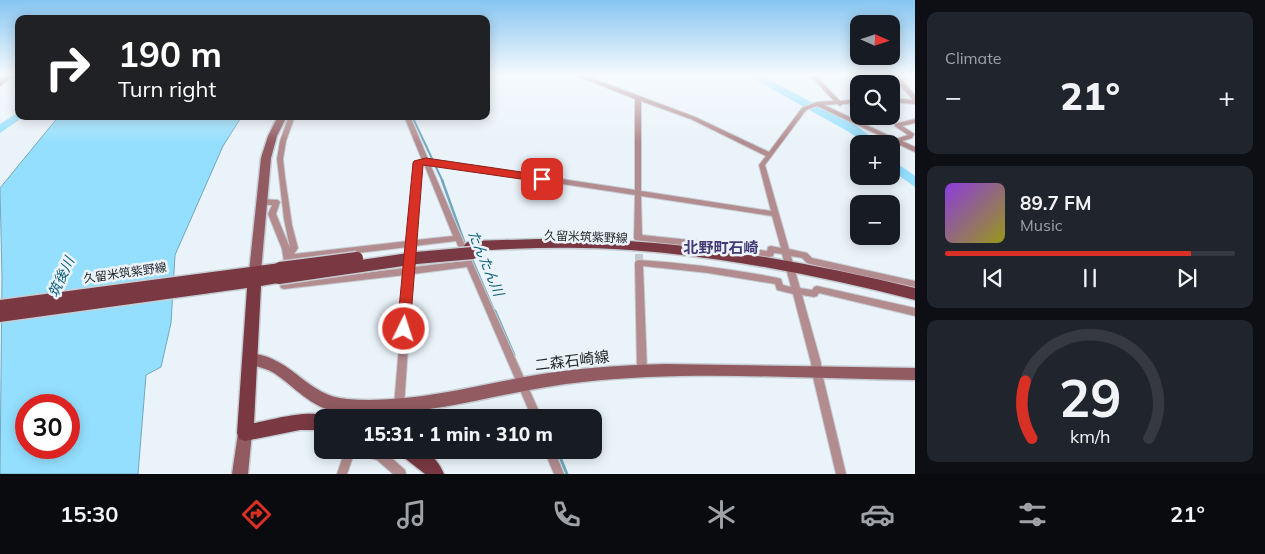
<!DOCTYPE html>
<meta charset="utf-8">
<style>
:root{--surface:#171b24;--page:#20242c;--text:#f1f3f6;--muted:#9ea1a6;--line:#363941;--accent:#d93025}
body{margin:0;font-family:Mulish,"Noto Sans JP",sans-serif;background:var(--page);color:var(--text);height:100vh;display:flex;flex-direction:column;font-size:19px;white-space:nowrap}
*{box-sizing:border-box;margin:0}
p{font-size:16px;color:var(--muted)}
.icon{flex:none;width:28px;height:28px;fill:none;stroke:currentColor;stroke-width:2;stroke-linecap:round;stroke-linejoin:round}
.map{position:relative;flex:1;overflow:hidden}
.sheet{display:flex;flex-direction:column;gap:12px;padding:12px;background:#0d0f14;width:350px}
.sheet>*{flex:none}
.hud{position:absolute;left:15px;top:15px;width:475px;height:105px;border-radius:10px;box-shadow:0 2px 12px #0003;background:#202124;color:#fff;overflow:hidden}
.needle{width:32px;rotate:93deg}
.tools{position:absolute;left:850px;top:15px;display:grid;gap:10px}
.tools a{display:grid;place-items:center;width:50px;height:50px;border-radius:10px;background:var(--surface);box-shadow:0 2px 12px #0003;font-size:25px}
.speed{position:absolute;left:15px;top:394px;display:flex;gap:10px;font-size:25px;font-weight:700;text-align:center}
.speed>*{display:grid;place-content:center;width:65px;height:65px;border-radius:50%;background:var(--surface);box-shadow:0 2px 12px #0003;line-height:1}
.speed .limit{border:8px solid #d22;background:#fff;color:#111}
.pin{position:absolute;display:grid;place-items:center;width:42px;height:42px;color:#fff;margin:-21px;border-radius:10px;box-shadow:0 2px 8px #0006}
.me{position:absolute;width:55px;margin:-28px;rotate:4deg;stroke-linejoin:round;filter:drop-shadow(0 0 4px #0008)}
.turn{display:flex;align-items:center;gap:18px;height:105px;padding:0 20px;font-size:22px}
.turn .icon{width:65px;height:65px;stroke-width:2.5}
.turn b{display:block;font-size:35px;line-height:42px}
.big{font-size:38px;font-weight:800;line-height:1.1}
.sheet .card{flex:1;display:flex;flex-direction:column;justify-content:center;gap:8px;min-width:0;padding:0 18px;border-radius:10px;background:var(--page)}
.sheet .dial{align-items:center;gap:0}
.dial svg{height:130px;overflow:visible;fill:none;stroke:var(--line);stroke-width:7;stroke-linecap:round;text-anchor:middle}
.dial text{fill:var(--text);stroke:none}
.song{display:flex;align-items:center;gap:15px}
.cover{width:60px;height:60px;border-radius:8px;background:linear-gradient(135deg,hsl(270 70% 55%),hsl(60 70% 35%))}
.played{height:5px;border-radius:2px;background:linear-gradient(90deg,var(--accent) 85%,var(--line) 85%)}
.keys{display:flex;justify-content:space-around;direction:ltr}
.heat{display:flex;justify-content:space-between;align-items:center;font-size:28px;direction:ltr}
.trip{position:absolute;left:314px;top:409px;width:288px;height:50px;border-radius:10px;background:var(--surface);box-shadow:0 2px 12px #0003;font-weight:800;line-height:50px;text-align:center}
.menu{display:flex;height:80px;justify-content:space-around;align-items:center;background:#090b0e;color:var(--muted)}
.menu .icon{width:35px;height:35px}
.menu .selected{color:var(--accent)}
.menu b{font-size:22px;color:var(--text)}
main{display:flex;flex:1;min-height:0}
.map>svg:first-child{display:block}
.water{fill:#94dffe;stroke:#72a8be;fill-rule:evenodd}
.lines{fill:none;stroke-linecap:round;stroke-linejoin:round}
.stream-far2{stroke:#72a8be;stroke-width:2}
.stream-far1{stroke:#72a8be;stroke-width:2.5}
.stream{stroke:#72a8be;stroke-width:3}
.river{fill:#94dffe;fill-rule:evenodd}
.street-tunnel{stroke:#c2cad0;stroke-width:8;stroke-dasharray:8 4;stroke-linecap:butt}
.street-casing{stroke:#c6ced4;stroke-width:2}
.secondary-casing{stroke:#c6ced4;stroke-width:3}
.primary-casing{stroke:#c6ced4;stroke-width:3}
.street{fill:#b38c8f;fill-rule:evenodd}
.secondary{fill:#925b62;fill-rule:evenodd}
.primary{fill:#793842;fill-rule:evenodd}
.primary-bridge-casing{stroke:#c6ced4;stroke-width:15;stroke-linecap:butt}
.primary-bridge{stroke:#793842;stroke-width:12}
.route{fill:#d93025;stroke:#8d1f18}
.labels{text-anchor:middle;stroke-width:5;stroke-linejoin:round;paint-order:stroke}
.street-label{font-size:12px;fill:#232729;stroke:#eaf3fa}
.water-label{font-size:14px;font-style:italic;fill:#0c5e78;stroke:#eaf3fa}
.quarter-label{font-size:15px;font-weight:bold;fill:#453a77;stroke:#eaf3fa}
.near-street-label{font-size:15px;fill:#232729;stroke:#eaf3fa}
</style>
<main>
<div class="map">
<svg width="915" height="474" viewBox="0 0 915 474">
<rect width="100%" height="100%" fill="#eaf3fa"/>
<!-- water -->
<path class="water" d="M 59,116 L 242,116 L 223,146 L 175,255 L 171,323 L 161,367 L 146,375 L 138,474 L 0,474 L 2,278 L 0,188 ZM 26,405 L 69,405 L 69,448 L 26,448 Z"/>
<g class="lines">
<!-- stream-far2 -->
<polyline class="stream-far2" points="412,116 443,182"/>
<!-- stream-far1 -->
<g class="stream-far1">
<polyline points="442,180 466,247"/>
<polyline points="471,257 495,313"/>
</g>
<!-- stream -->
<g class="stream">
<polyline points="495,311 514,355"/>
<polyline points="538,410 542,418"/>
<polyline points="557,450 567,474"/>
</g>
<!-- river -->
<g class="river">
<polygon points="747,75 760,75 857,126 880,144 866,144 849,132"/>
<polygon points="19,112 19,116 23,117 0,133 0,124"/>
<polygon points="891,159 915,176 915,187 891,170"/>
</g>
<!-- street-tunnel -->
<polyline class="street-tunnel" points="639,242 639,263"/>
<!-- street casing -->
<g class="street-casing">
<g id="street">
<path d="M 575,75 L 583,75 L 695,117 L 769,152 L 802,108 L 817,102 L 834,101 L 810,75 L 815,75 L 840,101 L 859,99 L 859,103 L 843,104 L 840,106 L 837,104 L 824,105 L 896,139 L 908,135 L 895,126 L 895,124 L 915,119 L 915,123 L 902,126 L 913,133 L 914,134 L 912,138 L 902,141 L 915,147 L 915,152 L 817,106 L 806,110 L 765,165 L 789,249 L 807,253 L 812,258 L 915,281 L 915,287 L 810,264 L 807,263 L 802,258 L 791,256 L 800,288 L 812,290 L 814,287 L 817,286 L 915,308 L 915,316 L 819,293 L 817,296 L 814,297 L 802,295 L 821,363 L 822,373 L 846,474 L 836,474 L 812,373 L 811,363 L 793,294 L 777,290 L 775,284 L 708,273 L 643,266 L 647,369 L 645,372 L 642,373 L 639,372 L 637,369 L 635,263 L 636,261 L 639,260 C 686,263 732,269 778,278 L 781,279 L 783,285 L 791,287 L 782,254 L 774,253 L 773,256 L 770,257 L 709,248 L 635,240 L 634,238 L 635,195 L 430,164 L 473,264 L 542,418 L 532,418 L 467,267 L 413,274 L 404,406 L 402,409 L 399,411 L 396,409 L 394,406 L 405,275 L 284,289 L 281,288 C 279,284 280,276 282,272 L 285,271 L 288,272 L 289,274 L 288,282 L 406,268 L 408,247 L 291,261 L 287,263 L 284,262 L 282,249 L 268,214 L 272,205 L 262,205 L 258,202 L 262,199 L 278,200 L 280,202 L 276,214 L 290,248 L 284,219 L 277,159 L 280,141 L 289,116 L 295,116 L 286,141 L 283,159 L 285,177 L 292,225 L 298,248 L 294,254 L 408,241 L 415,163 L 416,161 L 422,160 L 404,116 L 410,116 L 428,159 L 635,190 L 635,99 ZM 641,101 L 691,119 L 766,156 L 759,165 L 771,211 L 641,191 ZM 421,164 L 424,164 L 453,236 L 416,240 ZM 641,196 L 772,216 L 781,248 L 771,246 L 768,247 L 767,251 L 709,242 L 642,235 ZM 456,241 L 464,261 L 414,267 L 415,246 Z"/>
<polygon points="892,75 897,75 915,95 915,104 891,102 891,98 913,100"/>
<polygon points="362,402 365,404 367,407 364,418 354,418 359,404"/>
<polygon points="345,450 380,450 384,451 405,470 406,474 393,474 377,460 354,454 347,474 337,474"/>
<polygon points="544,450 554,450 564,474 554,474"/>
</g>
</g>
<!-- secondary casing -->
<g class="secondary-casing">
<g id="secondary">
<polygon points="5,75 15,75 0,86 0,79"/>
<polygon points="278,116 287,116 277,136 271,158 261,272 259,275 255,277 251,275 249,272 261,158 268,136"/>
<path d="M 250,353 C 293,357 306,396 347,399 C 409,404 469,387 530,376 C 575,368 620,365 666,364 L 915,368 L 915,380 C 805,379 693,370 583,382 C 514,389 447,412 378,414 C 364,414 350,415 337,412 C 310,407 295,387 274,373 C 264,367 255,367 245,363 L 243,359 L 245,355 Z"/>
<polygon points="245,426 250,428 252,433 248,474 232,474 238,433 240,428"/>
</g>
</g>
<!-- primary casing -->
<g class="primary-casing">
<g id="primary">
<path d="M 539,239 C 666,237 791,258 915,288 L 915,300 C 821,276 726,257 630,250 C 577,246 523,248 470,251 L 466,249 L 464,246 L 466,243 L 470,241 Z"/>
<path d="M 280,263 L 285,264 L 287,268 L 285,272 L 281,273 L 286,278 L 284,282 L 261,286 L 254,423 C 271,420 314,407 328,418 L 322,418 L 322,430 L 300,430 L 245,441 L 239,439 L 237,433 L 247,288 L 0,322 L 0,300 Z"/>
<path d="M 400,450 C 422,450 434,451 444,474 L 425,474 L 402,456 Z"/>
</g>
</g>
<!-- street -->
<use href="#street" class="street"/>
<!-- secondary -->
<use href="#secondary" class="secondary"/>
<!-- primary -->
<use href="#primary" class="primary"/>
<!-- primary-bridge casing -->
<g class="primary-bridge-casing">
<g id="primary-bridge">
<polyline points="280,268 357,258"/>
<polyline points="279,278 416,258 473,253"/>
</g>
</g>
<!-- primary-bridge -->
<use href="#primary-bridge" class="primary-bridge"/>
</g>
<!-- sky -->
<linearGradient id="sky" x2="0" y2="1"><stop stop-color="#86c5f1"/><stop offset="0.53" stop-color="#f6fafd"/><stop offset="1" stop-color="#f6fafd" stop-opacity="0"/></linearGradient>
<rect width="915" height="142" fill="url(#sky)"/>
<!-- route -->
<polygon class="route" points="426,158 542,175 547,179 542,182 423,165 410,329 408,333 404,334 399,333 397,329 413,163 414,161"/>
<g class="labels">
<!-- street labels -->
<g class="street-label">
<text transform="translate(586 237) rotate(2)" y="4">久留米筑紫野線</text>
<text transform="translate(125 273) rotate(-8)" y="4">久留米筑紫野線</text>
</g>
<!-- water labels -->
<g class="water-label">
<text transform="translate(486 263) rotate(67)" y="5">たんたん川</text>
<text transform="translate(61 277) rotate(-65)" y="5">筑後川</text>
</g>
<!-- quarter labels -->
<g class="quarter-label">
<text x="721" y="253">北野町石崎</text>
</g>
<!-- near-street labels -->
<g class="near-street-label">
<text transform="translate(572 361) rotate(-7)" y="5">二森石崎線</text>
</g>
</g>
</svg>
<div class="tools">
<a><svg class="needle" viewBox="-14 -14 28 28"><path d="M0-13l5 13h-10z" fill="#e53935"/><path d="M0 13l5-13h-10z" fill="#9ea1a6"/></svg></a>
<a><svg class="icon" aria-label="search" viewBox="0 0 24 24"><circle cx="10" cy="10" r="6"/><path d="M15 15l6 6"/></svg></a>
<a>+</a>
<a>−</a>
</div>
<div class="speed"><div class="limit">30</div></div>
<div class="pin" style="left:542px;top:179px;background:#d93025"><svg class="icon" aria-label="arrive" viewBox="0 0 24 24"><path d="M6 21V4h12l-3 4 3 4H6"/></svg></div>
<svg class="me" style="left:404px;top:329px" viewBox="-20 -20 40 40"><circle r="17" fill="#d93025" stroke="#fff" stroke-width="3"/><path d="M0-11L8 9 0 5-8 9z" fill="#fff"/></svg>
<div class="trip">15:31 · 1 min · 310 m</div>
<div class="hud">
<div class="turn"><svg class="icon" aria-label="right" viewBox="0 0 24 24"><path d="M7 20v-9h11M14 6l5 5-5 5"/></svg><div><b>190 m</b>Turn right</div></div>
</div>
</div>
<section class="sheet">
<div class="card"><p>Climate</p>
<div class="heat"><a>−</a><b class="big">21°</b><a>+</a></div>
</div>
<div class="card">
<div class="song"><i class="cover"></i><div><b>89.7 FM</b><p>Music</p></div></div>
<div class="played"></div>
<div class="keys"><svg class="icon" aria-label="previous" viewBox="0 0 24 24"><path d="M18 5L8 12l10 7zM5 5v14"/></svg><svg class="icon" aria-label="pause" viewBox="0 0 24 24"><path d="M8 5v14M16 5v14"/></svg><svg class="icon" aria-label="next" viewBox="0 0 24 24"><path d="M6 5l10 7-10 7zM19 5v14"/></svg></div>
</div>
<div class="card dial"><svg viewBox="0 0 100 80">
<path d="M14 69A42 42 0 1 1 86 69"/>
<path d="M14 69A42 42 0 0 1 10 34" stroke="#d93025"/>
<text x="50" y="56" font-size="32" font-weight="700">29</text>
<text x="50" y="72" font-size="11">km/h</text>
</svg></div>
</section>
</main>
<nav class="menu">
<b>15:30</b>
<svg class="icon selected" aria-label="directions" viewBox="0 0 24 24"><path d="M12 3l9 9-9 9-9-9zM9 14v-3h6M13 9l2 2-2 2"/></svg>
<svg class="icon" aria-label="music" viewBox="0 0 24 24"><path d="M9 18V5l10-2v13"/><circle cx="6" cy="18" r="3"/><circle cx="16" cy="16" r="3"/></svg>
<svg class="icon" aria-label="phone" viewBox="0 0 24 24"><path d="M5 4h4l2 5-3 2q2 4 5 5l2-3 5 2v4C11 20 4 13 5 4z"/></svg>
<svg class="icon" aria-label="climate" viewBox="0 0 24 24"><path d="M12 3v18M4 7l16 10M4 17L20 7"/></svg>
<svg class="icon" aria-label="car" viewBox="0 0 24 24"><path d="M5 17H2v-5l4-1 3-4h7l3 4 3 1v5h-3M9 17h6M6 11h13"/><circle cx="7" cy="17" r="2"/><circle cx="17" cy="17" r="2"/></svg>
<svg class="icon" aria-label="filters" viewBox="0 0 24 24"><path d="M4 7h16M4 17h16"/><circle cx="9" cy="7" r="2"/><circle cx="15" cy="17" r="2"/></svg>
<b>21°</b>
</nav>
